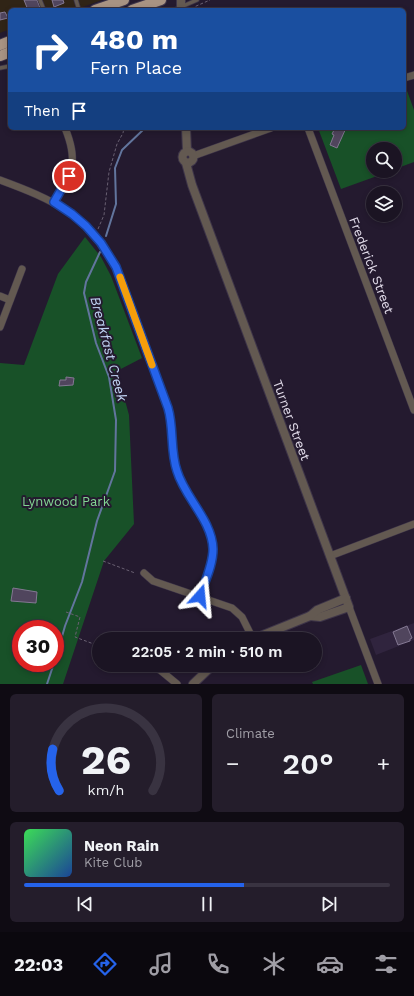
<!DOCTYPE html>
<meta charset="utf-8">
<style>
:root{--surface:#1b1423;--page:#241d2b;--text:#f1f3f6;--muted:#a09ea6;--line:#393341;--accent:#2563eb}
body{margin:0;font-family:"Work Sans",sans-serif;background:var(--page);color:var(--text);height:100vh;display:flex;flex-direction:column;font-size:15px;white-space:nowrap}
*{box-sizing:border-box;margin:0}
p{font-size:13px;color:var(--muted)}
.icon{flex:none;width:22px;height:22px;fill:none;stroke:currentColor;stroke-width:2;stroke-linecap:round;stroke-linejoin:round}
.map{position:relative;height:684px;overflow:hidden}
.panel{display:flex;flex-direction:column;gap:10px;padding:10px;background:#0f0b13;flex:1}
.panel>*{flex:none}
.banner{position:absolute;left:8px;top:8px;width:398px;height:122px;border-radius:6px;box-shadow:0 2px 6px #0003,0 0 0 1px var(--line);background:#1a4fa0;color:#fff;overflow:hidden}
.controls{position:absolute;left:366px;top:142px;display:grid;gap:8px}
.controls a{display:grid;place-items:center;width:36px;height:36px;border-radius:50%;background:var(--surface);box-shadow:0 2px 6px #0003,0 0 0 1px var(--line);font-size:20px}
.speed{position:absolute;left:12px;top:620px;display:flex;gap:8px;font-size:20px;font-weight:700;text-align:center}
.speed>*{display:grid;place-content:center;width:52px;height:52px;border-radius:50%;background:var(--surface);box-shadow:0 2px 6px #0003,0 0 0 1px var(--line);line-height:1}
.speed .limit{border:6px solid #d22;background:#fff;color:#111}
.pin{position:absolute;display:grid;place-items:center;width:34px;height:34px;color:#fff;margin:-17px;border:2px solid #fff;border-radius:50%;box-shadow:0 1px 4px #0007}
.me{position:absolute;width:44px;margin:-22px;rotate:18deg;stroke-linejoin:round;filter:drop-shadow(0 0 3px #0008)}
.turn{display:flex;align-items:center;gap:14px;height:84px;padding:0 16px;font-size:18px}
.turn .icon{width:52px;height:52px;stroke-width:2.5}
.turn b{display:block;font-size:28px;line-height:34px}
.then{display:flex;align-items:center;height:38px;padding:0 16px;background:#0003;gap:8px;font-size:15px}
.big{font-size:30px;font-weight:600;line-height:1.1}
.panel .tile{flex:1;display:flex;flex-direction:column;justify-content:center;gap:6px;min-width:0;padding:0 14px;border-radius:6px;background:var(--page)}
.panel .dial{align-items:center;gap:0}
.dial svg{height:104px;overflow:visible;fill:none;stroke:var(--line);stroke-width:7;stroke-linecap:round;text-anchor:middle}
.dial text{fill:var(--text);stroke:none}
.song{display:flex;align-items:center;gap:12px}
.cover{width:48px;height:48px;border-radius:6px;background:linear-gradient(135deg,hsl(130 70% 55%),hsl(220 70% 35%))}
.played{height:4px;border-radius:2px;background:linear-gradient(90deg,var(--accent) 60%,var(--line) 60%)}
.keys{display:flex;justify-content:space-around;direction:ltr}
.heat{display:flex;justify-content:space-between;align-items:center;font-size:22px;direction:ltr}
.panel .tiles{flex:1;display:grid;gap:10px;grid-template-columns:1fr 1fr}
.tile:last-child{grid-column:span 2}
.trip{position:absolute;left:92px;top:632px;width:230px;height:40px;border-radius:20px;background:var(--surface);box-shadow:0 2px 6px #0003,0 0 0 1px var(--line);font-weight:600;line-height:40px;text-align:center}
.dock{display:flex;height:64px;justify-content:space-around;align-items:center;background:#0b080e;color:var(--muted)}
.dock .icon{width:28px;height:28px}
.dock .selected{color:var(--accent)}
.dock b{font-size:18px;color:var(--text)}
.map>svg:first-child{display:block}
.industrial{fill:#302416}
.built{fill:#30243e}
.green{fill:#185128;fill-rule:evenodd}
.lines{fill:none;stroke-linecap:round;stroke-linejoin:round}
.stream{stroke:#62759d;stroke-width:2}
.building{fill:#50455d;stroke:#837892}
.service-casing{stroke:#3e3549;stroke-width:5}
.minor-casing{stroke:#3e3549;stroke-width:8}
.tertiary-casing{stroke:#3e3549;stroke-width:10}
.primary-casing{stroke:#3e3549;stroke-width:12}
.path{stroke:#696072;stroke-width:1;stroke-dasharray:3 2;stroke-linecap:butt}
.service{stroke:#635951;stroke-width:3.5}
.minor{stroke:#635951;stroke-width:7}
.tertiary{stroke:#635951;stroke-width:8}
.primary{stroke:#a89383;stroke-width:10}
.route-casing{stroke:#184099;stroke-width:10}
.route{stroke:#2563eb;stroke-width:7}
.slow{stroke:#f59e0b;stroke-width:7}
.labels{text-anchor:middle;stroke-width:4;stroke-linejoin:round;paint-order:stroke}
.street-label{font-size:13px;fill:#e1dbe9;stroke:#241a2f}
.park-label{font-size:13px;fill:#82d492;stroke:#241a2f}
.water-label{font-size:14px;font-style:italic;fill:#c0d3f3;stroke:#241a2f}
</style>
<div class="map">
<svg width="414" height="684" viewBox="0 0 414 684">
<rect width="100%" height="100%" fill="#241a2f"/>
<!-- industrial -->
<polygon class="industrial" points="0,0 102,0 75,10 10,10 10,29 0,33"/>
<!-- built -->
<polygon class="built" points="414,623 414,640 376,655 370,639"/>
<!-- green -->
<g class="green">
<polygon points="406,88 414,110 414,162 395,169 395,149 373,149 373,171 391,171 341,189 318,128 404,128 404,89"/>
<path d="M 85,237 L 101,257 L 111,276 L 142,358 L 117,371 L 129,415 L 134,524 L 104,561 L 63,684 L 0,684 L 0,363 L 24,365 L 58,274 ZM 21,629 L 55,629 L 55,663 L 21,663 Z"/>
<polygon points="361,665 368,684 313,684 312,682"/>
</g>
<g class="lines">
<!-- stream -->
<g class="stream">
<polyline points="106,236 116,204 115,168 122,150 145,128"/>
<polyline points="55,661 65,626 82,582 97,521 115,471 116,420 109,377 96,343 84,293 86,282 100,252"/>
<polyline points="47,684 54,663"/>
</g>
</g>
<!-- building -->
<g class="building">
<polygon points="24,0 37,0 41,10 28,10"/>
<polygon points="52,0 63,0 64,3 54,7"/>
<polygon points="5,12 8,18 0,20 0,13"/>
<polygon points="335,128 346,128 337,148 330,145 334,135 332,134"/>
<polygon points="66,377 74,378 73,385 59,386 60,380 66,380"/>
<polygon points="13,588 37,592 36,603 11,601"/>
<polygon points="407,626 412,638 410,639 410,641 398,645 393,632"/>
</g>
<g class="lines">
<!-- service casing -->
<g class="service-casing">
<g id="service">
<polyline points="40,0 44,10"/>
<polyline points="76,0 79,10"/>
<polyline points="174,10 197,0"/>
<polyline points="0,68 10,66"/>
</g>
</g>
<!-- minor casing -->
<g class="minor-casing">
<g id="minor">
<polyline points="404,78 414,75"/>
<polyline points="308,128 414,410"/>
<polyline points="193,156 271,128"/>
<path d="M 0,180 C 54,200 86,214 116,267 L 168,407 C 174,428 170,450 177,471 C 185,501 217,524 212,558 C 210,571 204,584 200,596"/>
<path d="M 54,202 C 72,172 79,162 65,128"/>
<polyline points="0,296 10,300"/>
<polyline points="0,327 22,269"/>
<polyline points="330,556 414,524"/>
<polyline points="144,573 153,581 232,608 242,617 253,639"/>
<polyline points="349,607 378,684"/>
<polyline points="149,665 160,670 177,684"/>
</g>
</g>
<!-- tertiary casing -->
<g class="tertiary-casing">
<g id="tertiary">
<polyline points="181,0 181,10"/>
<polyline points="186,128 187,151"/>
<circle cx="188" cy="157" r="5.5"/>
<polyline points="186,163 192,185 349,607 320,617 310,616"/>
<polyline points="253,639 310,616 317,610 346,598"/>
<polyline points="193,684 213,665"/>
</g>
</g>
<!-- primary casing -->
<g class="primary-casing">
<g id="primary">
<polyline points="95,10 124,0"/>
<polyline points="132,10 161,0"/>
<polyline points="0,45 10,41"/>
<polyline points="0,56 10,52"/>
</g>
</g>
<!-- path -->
<g class="path">
<polyline points="193,10 194,7 210,0"/>
<polyline points="98,229 104,215 109,172 117,144 123,133 124,128"/>
<polyline points="103,561 135,573"/>
<polyline points="66,612 80,617 75,637 99,646"/>
</g>
<!-- service -->
<use href="#service" class="service"/>
<!-- minor -->
<use href="#minor" class="minor"/>
<!-- tertiary -->
<use href="#tertiary" class="tertiary"/>
<!-- primary -->
<use href="#primary" class="primary"/>
</g>
<g class="lines">
<!-- route casing -->
<g class="route-casing">
<path id="route" d="M 69,176 L 54,202 L 72,214 L 86,226 L 101,243 L 116,267 L 168,408 C 174,428 170,451 177,471 C 185,498 212,520 213,549 C 213,565 205,581 200,596"/>
</g>
<!-- route -->
<use href="#route" class="route"/>
<!-- slow -->
<polyline class="slow" points="120,277 152,365"/>
</g>
<g class="labels">
<!-- street labels -->
<g class="street-label">
<text transform="translate(372 265) rotate(69)" y="5">Frederick Street</text>
<text transform="translate(292 420) rotate(70)" y="5">Turner Street</text>
</g>
<!-- park labels -->
<g class="park-label">
<text x="66" y="506">Lynwood Park</text>
</g>
<!-- water labels -->
<g class="water-label">
<text transform="translate(109 349) rotate(75)" y="5">Breakfast Creek</text>
</g>
</g>
</svg>
<div class="controls">
<a><svg class="icon" aria-label="search" viewBox="0 0 24 24"><circle cx="10" cy="10" r="6"/><path d="M15 15l6 6"/></svg></a>
<a><svg class="icon" aria-label="layers" viewBox="0 0 24 24"><path d="M12 4l9 5-9 5-9-5zM3 14l9 5 9-5"/></svg></a>
</div>
<div class="speed"><div class="limit">30</div></div>
<div class="pin" style="left:69px;top:176px;background:#d93025"><svg class="icon" aria-label="arrive" viewBox="0 0 24 24"><path d="M6 21V4h12l-3 4 3 4H6"/></svg></div>
<svg class="me" style="left:200px;top:596px" viewBox="-20 -20 40 40"><path d="M0-17L14 15 0 8-14 15z" fill="#2563eb" stroke="#fff" stroke-width="4"/></svg>
<div class="trip">22:05 · 2 min · 510 m</div>
<div class="banner">
<div class="turn"><svg class="icon" aria-label="right" viewBox="0 0 24 24"><path d="M7 20v-9h11M14 6l5 5-5 5"/></svg><div><b>480 m</b>Fern Place</div></div>
<div class="then">Then<svg class="icon" aria-label="arrive" viewBox="0 0 24 24"><path d="M6 21V4h12l-3 4 3 4H6"/></svg></div>
</div>
</div>
<section class="panel">
<div class="tiles">
<div class="tile dial"><svg viewBox="0 0 100 80">
<path d="M14 69A42 42 0 1 1 86 69"/>
<path d="M14 69A42 42 0 0 1 9 37" stroke="#2563eb"/>
<text x="50" y="56" font-size="32" font-weight="700">26</text>
<text x="50" y="72" font-size="11">km/h</text>
</svg></div>
<div class="tile"><p>Climate</p>
<div class="heat"><a>−</a><b class="big">20°</b><a>+</a></div>
</div>
<div class="tile">
<div class="song"><i class="cover"></i><div><b>Neon Rain</b><p>Kite Club</p></div></div>
<div class="played"></div>
<div class="keys"><svg class="icon" aria-label="previous" viewBox="0 0 24 24"><path d="M18 5L8 12l10 7zM5 5v14"/></svg><svg class="icon" aria-label="pause" viewBox="0 0 24 24"><path d="M8 5v14M16 5v14"/></svg><svg class="icon" aria-label="next" viewBox="0 0 24 24"><path d="M6 5l10 7-10 7zM19 5v14"/></svg></div>
</div>
</div>
</section>
<nav class="dock">
<b>22:03</b>
<svg class="icon selected" aria-label="directions" viewBox="0 0 24 24"><path d="M12 3l9 9-9 9-9-9zM9 14v-3h6M13 9l2 2-2 2"/></svg>
<svg class="icon" aria-label="music" viewBox="0 0 24 24"><path d="M9 18V5l10-2v13"/><circle cx="6" cy="18" r="3"/><circle cx="16" cy="16" r="3"/></svg>
<svg class="icon" aria-label="phone" viewBox="0 0 24 24"><path d="M5 4h4l2 5-3 2q2 4 5 5l2-3 5 2v4C11 20 4 13 5 4z"/></svg>
<svg class="icon" aria-label="climate" viewBox="0 0 24 24"><path d="M12 3v18M4 7l16 10M4 17L20 7"/></svg>
<svg class="icon" aria-label="car" viewBox="0 0 24 24"><path d="M5 17H2v-5l4-1 3-4h7l3 4 3 1v5h-3M9 17h6M6 11h13"/><circle cx="7" cy="17" r="2"/><circle cx="17" cy="17" r="2"/></svg>
<svg class="icon" aria-label="filters" viewBox="0 0 24 24"><path d="M4 7h16M4 17h16"/><circle cx="9" cy="7" r="2"/><circle cx="15" cy="17" r="2"/></svg>
</nav>
